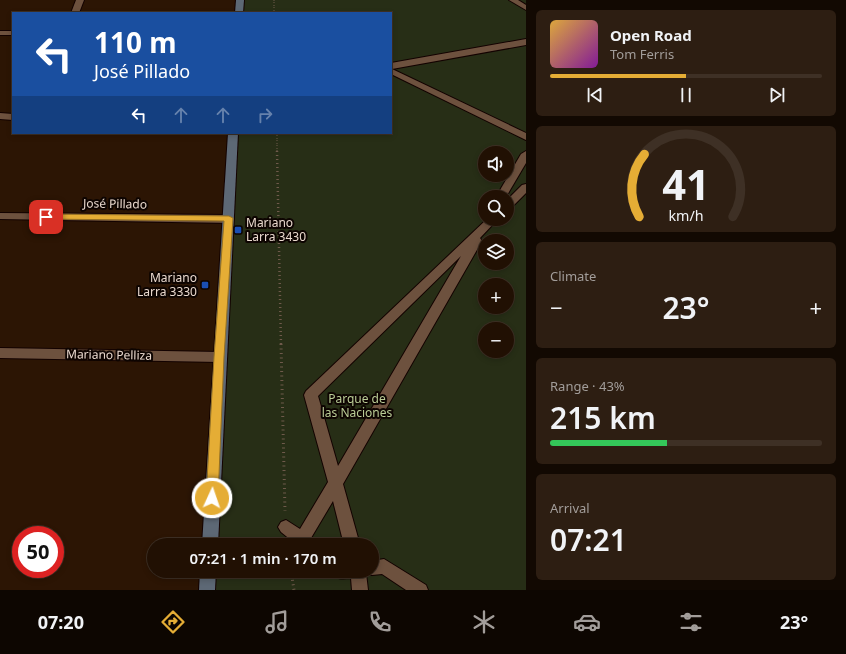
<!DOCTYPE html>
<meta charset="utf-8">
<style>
:root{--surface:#211003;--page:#2d1e12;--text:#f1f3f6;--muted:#a29d9a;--line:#3e3025;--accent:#e5ad35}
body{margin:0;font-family:"Noto Sans",sans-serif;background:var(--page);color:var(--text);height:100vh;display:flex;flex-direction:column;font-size:15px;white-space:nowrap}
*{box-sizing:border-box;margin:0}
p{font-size:13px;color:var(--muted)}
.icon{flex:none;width:22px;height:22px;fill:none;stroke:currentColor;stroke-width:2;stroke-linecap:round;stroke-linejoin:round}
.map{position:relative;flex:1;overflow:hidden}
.side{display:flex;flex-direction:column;gap:10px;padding:10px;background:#120902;width:320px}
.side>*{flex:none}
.top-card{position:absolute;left:12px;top:12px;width:380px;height:122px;border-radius:0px;box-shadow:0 2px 6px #0003,0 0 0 1px var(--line);background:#1a4fa0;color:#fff;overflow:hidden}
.buttons{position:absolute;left:478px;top:146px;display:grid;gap:8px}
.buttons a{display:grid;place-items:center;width:36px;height:36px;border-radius:50%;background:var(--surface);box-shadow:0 2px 6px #0003,0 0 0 1px var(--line);font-size:20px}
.speed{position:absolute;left:12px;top:526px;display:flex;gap:8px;font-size:20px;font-weight:700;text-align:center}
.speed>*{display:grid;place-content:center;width:52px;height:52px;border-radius:50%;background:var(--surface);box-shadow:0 2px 6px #0003,0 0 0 1px var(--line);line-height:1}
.speed .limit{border:6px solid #d22;background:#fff;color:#111}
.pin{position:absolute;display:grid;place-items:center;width:34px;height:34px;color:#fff;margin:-17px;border-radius:8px;box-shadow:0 2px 6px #0006}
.me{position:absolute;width:44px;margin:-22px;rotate:3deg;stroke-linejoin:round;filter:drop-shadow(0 0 3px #0008)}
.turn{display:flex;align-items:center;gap:14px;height:84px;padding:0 16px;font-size:18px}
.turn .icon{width:52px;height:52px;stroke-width:2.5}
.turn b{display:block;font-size:28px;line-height:34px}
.lanes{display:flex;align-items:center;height:38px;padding:0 16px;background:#0003;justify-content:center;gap:20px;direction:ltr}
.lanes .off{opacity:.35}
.big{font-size:30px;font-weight:600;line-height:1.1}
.side .widget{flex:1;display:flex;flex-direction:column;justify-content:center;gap:6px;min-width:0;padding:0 14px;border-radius:6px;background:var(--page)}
.side .dial{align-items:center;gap:0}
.dial svg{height:104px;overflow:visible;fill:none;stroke:var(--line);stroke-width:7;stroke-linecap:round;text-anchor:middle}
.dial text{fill:var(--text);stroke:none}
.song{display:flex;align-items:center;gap:12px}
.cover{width:48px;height:48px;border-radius:6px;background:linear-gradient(135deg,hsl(40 70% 55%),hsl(290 70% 35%))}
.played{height:4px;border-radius:2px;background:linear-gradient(90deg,var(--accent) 50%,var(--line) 50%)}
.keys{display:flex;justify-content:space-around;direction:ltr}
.heat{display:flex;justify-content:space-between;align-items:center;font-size:22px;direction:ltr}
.charge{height:6px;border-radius:3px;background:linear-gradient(90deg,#34c759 43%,var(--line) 0)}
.trip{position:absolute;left:147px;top:538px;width:232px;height:40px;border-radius:20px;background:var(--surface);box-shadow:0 2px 6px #0003,0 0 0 1px var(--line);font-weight:600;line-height:40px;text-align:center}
.dock{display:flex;height:64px;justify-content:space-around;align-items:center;background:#0d0601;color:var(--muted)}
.dock .icon{width:28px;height:28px}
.dock .current{color:var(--accent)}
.dock b{font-size:18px;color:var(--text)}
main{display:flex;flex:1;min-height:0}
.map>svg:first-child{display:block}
.green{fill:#272e16;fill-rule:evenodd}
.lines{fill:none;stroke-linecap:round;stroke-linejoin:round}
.pedestrian-casing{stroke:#130200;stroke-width:2}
.minor-casing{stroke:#130200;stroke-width:2}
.secondary-casing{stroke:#130200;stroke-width:2}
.path-far2{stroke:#6f5a4b;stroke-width:2;stroke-dasharray:0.5 2;stroke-linecap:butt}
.path-far1{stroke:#6f5a4b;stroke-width:2.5;stroke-dasharray:1 3;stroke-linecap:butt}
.path{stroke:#6f5a4b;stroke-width:3;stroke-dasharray:1 3.5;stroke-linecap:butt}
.pedestrian{fill:#6d513e;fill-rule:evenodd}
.minor{fill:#6d513e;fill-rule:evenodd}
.secondary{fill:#5d6875;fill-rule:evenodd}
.route{fill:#e5ad35;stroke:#957022}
.transit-dot{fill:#1a4fb4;stroke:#0d0401;stroke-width:1.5}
.labels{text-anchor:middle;stroke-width:4;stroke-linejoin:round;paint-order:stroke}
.street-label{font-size:12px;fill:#ebdacf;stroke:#0d0401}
.poi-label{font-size:12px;fill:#ebdacf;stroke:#0d0401;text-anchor:start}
.park-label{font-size:12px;fill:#bacc96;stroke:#0d0401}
</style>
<main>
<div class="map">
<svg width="526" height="590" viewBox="0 0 526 590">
<rect width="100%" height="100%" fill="#2c1504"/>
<!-- green -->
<path class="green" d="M 240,0 L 526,0 L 526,590 L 208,590 L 209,571 L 372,571 L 372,545 L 210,545 L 233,133 L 391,133 L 391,13 L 239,13 ZM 485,153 L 507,153 L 507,175 L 485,175 ZM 485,197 L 507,197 L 507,219 L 485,219 ZM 485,241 L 507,241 L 507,263 L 485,263 ZM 485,285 L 507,285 L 507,307 L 485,307 ZM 485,329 L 507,329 L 507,351 L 485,351 Z"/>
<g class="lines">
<!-- pedestrian casing -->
<g class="pedestrian-casing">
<g id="pedestrian">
<polygon points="509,0 518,0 526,5 526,10"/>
<polygon points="526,39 526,45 392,69 526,133 526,140 391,74 391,63"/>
<polygon points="526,151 526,163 506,197 496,197 521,154"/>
<polygon points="526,184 526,193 511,208 507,209 507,200 522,185"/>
<path d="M 487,219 L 498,219 L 480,238 L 482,241 L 343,484 L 360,545 L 344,545 L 333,501 L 311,538 L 314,545 L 297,545 L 281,532 L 278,527 L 281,522 L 286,520 L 300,529 L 328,482 L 304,395 L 306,391 ZM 461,256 L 338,466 L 318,396 Z"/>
<path d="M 384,559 L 426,585 L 428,590 L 406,590 L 382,574 L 372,575 L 366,573 L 368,590 L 352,590 L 351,578 C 342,579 336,580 332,571 L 372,571 L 372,561 Z"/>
</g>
</g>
<!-- minor casing -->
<g class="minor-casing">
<g id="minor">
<polygon points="76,0 84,0 79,13 71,13"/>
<rect x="0" y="31" width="13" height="4"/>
<polygon points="0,113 13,114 13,120 0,119"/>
<polygon points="0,213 229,215 233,217 234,219 233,221 229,223 0,219"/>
<polygon points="0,348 219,352 224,354 225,357 224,360 219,362 0,358"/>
</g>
</g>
<!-- secondary casing -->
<g class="secondary-casing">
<g id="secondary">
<polygon points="236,0 244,0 243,13 235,13"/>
<polygon points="228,133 238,133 218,545 202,545"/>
<polygon points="200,571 216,571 215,590 199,590"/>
</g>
</g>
<!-- path-far2 -->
<g class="path-far2">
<polyline points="274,0 274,13"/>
<polyline points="277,133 277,152"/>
</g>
<!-- path-far1 -->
<polyline class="path-far1" points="277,151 281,345"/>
<!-- path -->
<g class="path">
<polyline points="281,344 285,511"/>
<polyline points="291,571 294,590"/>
</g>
<!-- pedestrian -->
<use href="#pedestrian" class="pedestrian"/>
<!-- minor -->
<use href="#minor" class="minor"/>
<!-- secondary -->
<use href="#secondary" class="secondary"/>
</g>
<!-- route -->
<polygon class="route" points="46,214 229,216 233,218 224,357 218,498 216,501 212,503 208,501 206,498 214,357 224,221 43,219 42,217 43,215"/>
<!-- markers -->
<g class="transit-dot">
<rect x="234" y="226" width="8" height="8" rx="2"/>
<rect x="201" y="281" width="8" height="8" rx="2"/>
</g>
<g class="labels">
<!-- street labels -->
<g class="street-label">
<text transform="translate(115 204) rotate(1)" y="4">José Pillado</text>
<text transform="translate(109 355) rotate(1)" y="4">Mariano Pelliza</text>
</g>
<!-- poi labels -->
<g class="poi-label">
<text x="246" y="227">Mariano<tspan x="246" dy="14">Larra 3430</tspan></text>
<text x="197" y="282" text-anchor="end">Mariano<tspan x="197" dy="14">Larra 3330</tspan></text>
</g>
<!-- park labels -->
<g class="park-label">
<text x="357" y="403">Parque de<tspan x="357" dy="14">las Naciones</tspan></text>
</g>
</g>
</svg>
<div class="buttons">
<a><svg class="icon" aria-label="sound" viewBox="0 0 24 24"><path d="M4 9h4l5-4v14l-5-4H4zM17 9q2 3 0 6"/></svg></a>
<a><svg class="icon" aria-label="search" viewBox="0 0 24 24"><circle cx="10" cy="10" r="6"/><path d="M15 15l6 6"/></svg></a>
<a><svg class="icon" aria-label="layers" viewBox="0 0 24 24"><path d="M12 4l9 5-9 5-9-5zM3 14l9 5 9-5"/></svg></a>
<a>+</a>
<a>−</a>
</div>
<div class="speed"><div class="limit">50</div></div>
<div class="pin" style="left:46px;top:217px;background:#d93025"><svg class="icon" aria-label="arrive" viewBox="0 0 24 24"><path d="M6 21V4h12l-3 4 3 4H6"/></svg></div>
<svg class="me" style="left:212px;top:498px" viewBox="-20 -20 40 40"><circle r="17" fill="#e5ad35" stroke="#fff" stroke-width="3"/><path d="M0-11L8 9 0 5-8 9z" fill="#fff"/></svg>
<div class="trip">07:21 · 1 min · 170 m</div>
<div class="top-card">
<div class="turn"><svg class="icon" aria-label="left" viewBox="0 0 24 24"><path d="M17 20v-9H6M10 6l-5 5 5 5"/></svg><div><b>110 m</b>José Pillado</div></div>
<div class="lanes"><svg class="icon" aria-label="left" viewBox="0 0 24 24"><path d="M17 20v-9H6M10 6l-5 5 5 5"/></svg><svg class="icon off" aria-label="ahead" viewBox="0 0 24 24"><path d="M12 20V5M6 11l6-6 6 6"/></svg><svg class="icon off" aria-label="ahead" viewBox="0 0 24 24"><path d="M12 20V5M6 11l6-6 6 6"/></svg><svg class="icon off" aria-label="right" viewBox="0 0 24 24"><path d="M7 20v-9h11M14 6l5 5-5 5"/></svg></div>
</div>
</div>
<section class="side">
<div class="widget">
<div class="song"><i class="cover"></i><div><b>Open Road</b><p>Tom Ferris</p></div></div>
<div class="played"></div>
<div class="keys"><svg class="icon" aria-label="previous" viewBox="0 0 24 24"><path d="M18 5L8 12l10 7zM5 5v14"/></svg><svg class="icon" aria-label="pause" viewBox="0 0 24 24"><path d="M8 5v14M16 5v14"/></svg><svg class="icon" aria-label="next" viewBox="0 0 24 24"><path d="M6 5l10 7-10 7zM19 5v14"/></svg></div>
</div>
<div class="widget dial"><svg viewBox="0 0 100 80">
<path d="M14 69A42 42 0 1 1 86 69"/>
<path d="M14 69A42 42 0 0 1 18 21" stroke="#e5ad35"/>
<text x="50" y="56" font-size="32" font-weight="700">41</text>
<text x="50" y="72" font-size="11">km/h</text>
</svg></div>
<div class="widget"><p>Climate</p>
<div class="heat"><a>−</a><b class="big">23°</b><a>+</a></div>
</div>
<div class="widget"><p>Range · 43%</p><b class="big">215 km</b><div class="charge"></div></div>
<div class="widget"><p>Arrival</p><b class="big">07:21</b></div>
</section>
</main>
<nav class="dock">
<b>07:20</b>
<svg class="icon current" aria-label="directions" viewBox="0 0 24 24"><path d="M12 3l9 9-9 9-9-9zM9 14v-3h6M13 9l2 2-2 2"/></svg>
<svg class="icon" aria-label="music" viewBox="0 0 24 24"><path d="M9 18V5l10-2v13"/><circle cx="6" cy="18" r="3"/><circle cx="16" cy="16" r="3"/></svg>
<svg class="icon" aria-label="phone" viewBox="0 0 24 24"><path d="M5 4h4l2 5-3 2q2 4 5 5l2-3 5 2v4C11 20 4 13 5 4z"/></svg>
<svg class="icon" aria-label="climate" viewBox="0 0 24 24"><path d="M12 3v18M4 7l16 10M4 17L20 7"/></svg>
<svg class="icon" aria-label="car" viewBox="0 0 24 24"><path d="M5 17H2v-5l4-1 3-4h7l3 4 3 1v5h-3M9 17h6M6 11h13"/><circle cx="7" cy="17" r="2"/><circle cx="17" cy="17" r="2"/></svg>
<svg class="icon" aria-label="filters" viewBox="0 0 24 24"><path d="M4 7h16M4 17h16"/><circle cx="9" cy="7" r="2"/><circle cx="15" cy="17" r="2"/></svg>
<b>23°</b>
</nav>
